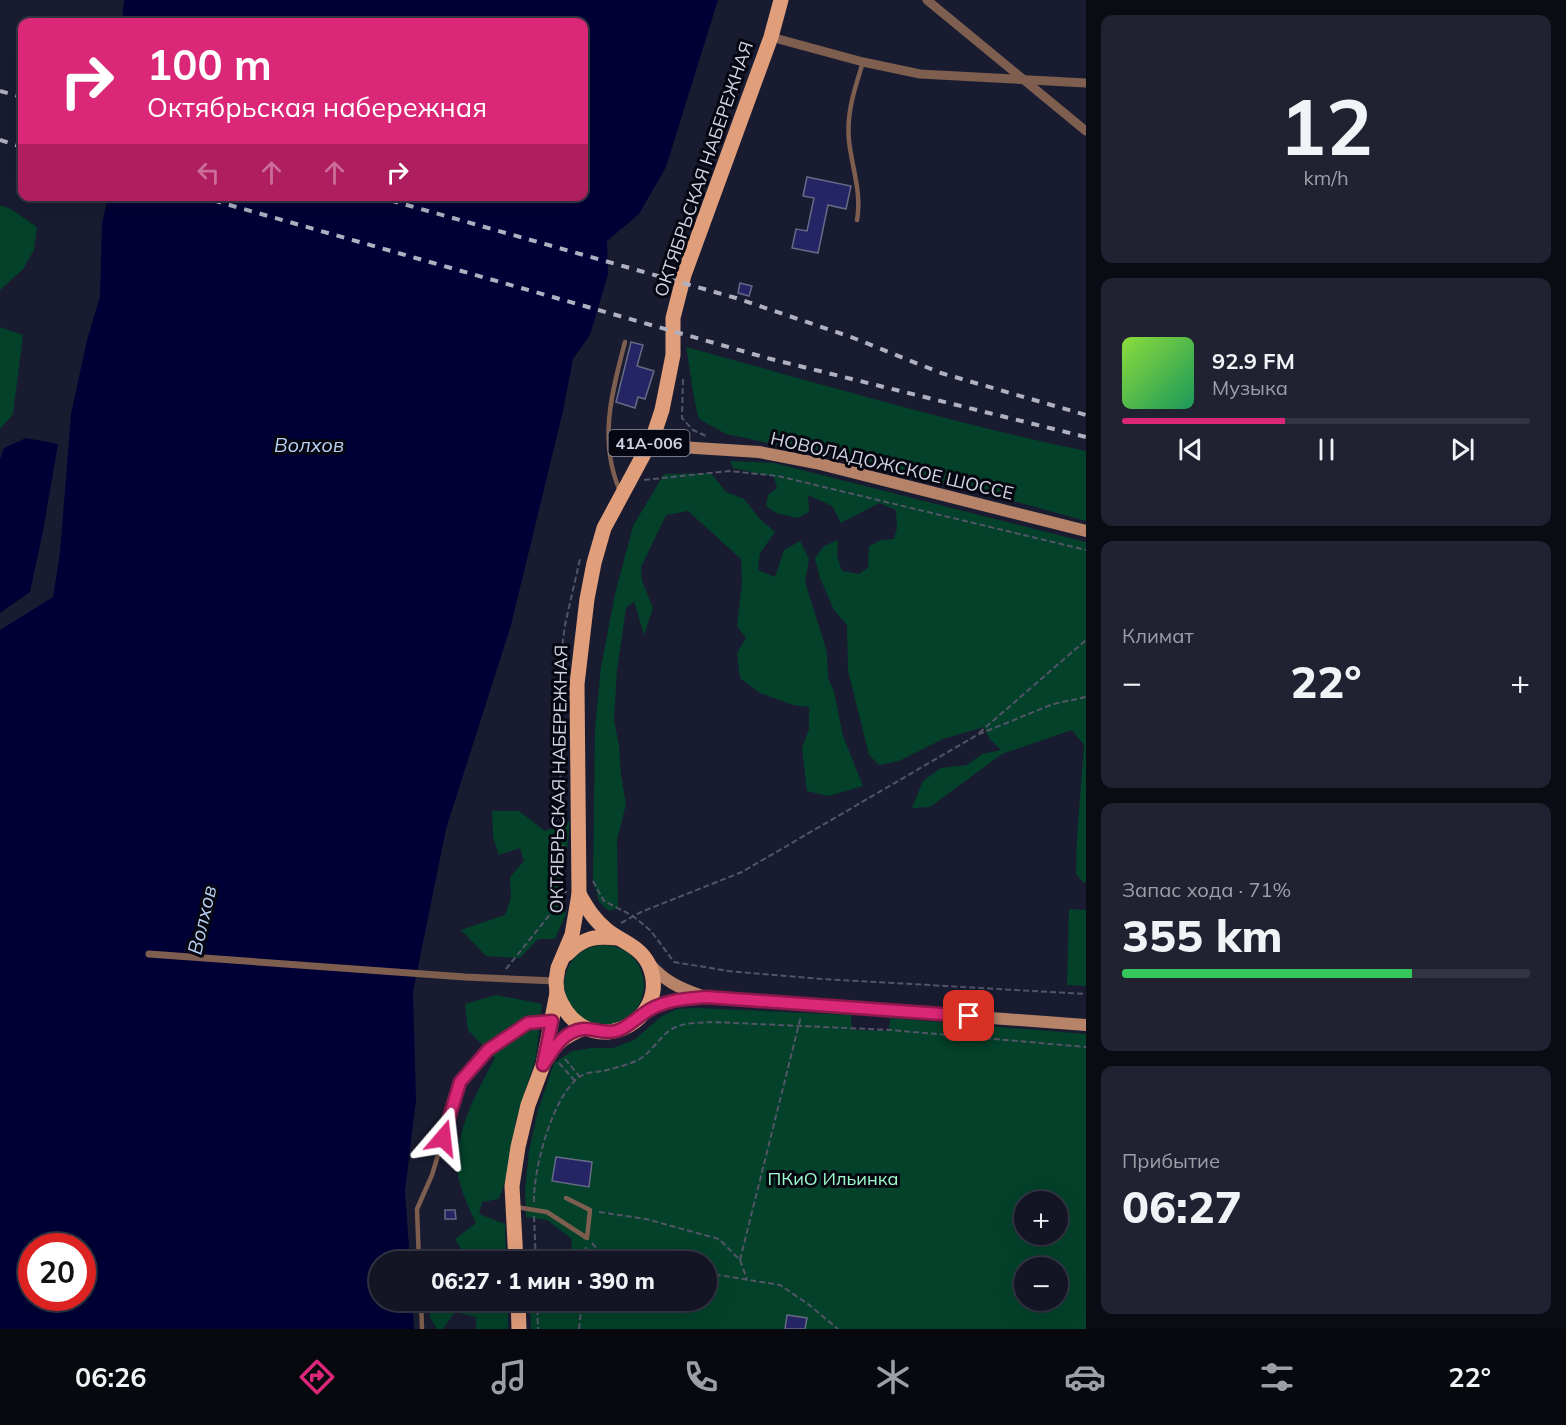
<!DOCTYPE html>
<html lang="ru">
<meta charset="utf-8">
<style>
:root{--surface:#131525;--page:#202232;--text:#f1f3f6;--muted:#9d9fa7;--line:#323442;--accent:#db2777}
body{margin:0;font-family:Mulish,sans-serif;background:var(--page);color:var(--text);height:100vh;display:flex;flex-direction:column;font-size:22px;white-space:nowrap}
*{box-sizing:border-box;margin:0}
p{font-size:20px;color:var(--muted)}
.icon{flex:none;width:33px;height:33px;fill:none;stroke:currentColor;stroke-width:2;stroke-linecap:round;stroke-linejoin:round}
.map{position:relative;flex:1;overflow:hidden}
.panel{display:flex;flex-direction:column;gap:15px;padding:15px;background:#0a0c14;width:480px}
.panel>*{flex:none}
.hud{position:absolute;left:18px;top:18px;width:570px;height:183px;border-radius:12px;box-shadow:0 6px 24px #0002,0 0 0 2px var(--line);background:#db2777;color:#fff;overflow:hidden}
.controls{position:absolute;left:1014px;top:1191px;display:grid;gap:12px}
.controls a{display:grid;place-items:center;width:54px;height:54px;border-radius:50%;background:var(--surface);box-shadow:0 6px 24px #0002,0 0 0 2px var(--line);font-size:30px}
.speed{position:absolute;left:18px;top:1233px;display:flex;gap:12px;font-size:30px;font-weight:700;text-align:center}
.speed>*{display:grid;place-content:center;width:78px;height:78px;border-radius:50%;background:var(--surface);box-shadow:0 6px 24px #0002,0 0 0 2px var(--line);line-height:1}
.speed .limit{border:9px solid #d22;background:#fff;color:#111}
.pin{position:absolute;display:grid;place-items:center;width:51px;height:51px;color:#fff;margin:-26px;border-radius:12px;box-shadow:0 3px 9px #0006}
.me{position:absolute;width:66px;margin:-33px;rotate:17deg;stroke-linejoin:round;filter:drop-shadow(0 0 4px #0008)}
.turn{display:flex;align-items:center;gap:21px;height:126px;padding:0 30px;font-size:27px}
.turn .icon{width:78px;height:78px;stroke-width:2.5}
.turn b{display:block;font-size:42px;line-height:51px}
.lanes{display:flex;align-items:center;height:57px;padding:0 30px;background:#0003;justify-content:center;gap:30px;direction:ltr}
.lanes .off{opacity:.35}
.big{font-size:45px;font-weight:800;line-height:1.1}
.panel .widget{flex:1;display:flex;flex-direction:column;justify-content:center;gap:9px;min-width:0;padding:0 21px;border-radius:12px;background:var(--page)}
.panel .dial{align-items:center;gap:0}
.dial b{font-size:78px;line-height:1}
.song{display:flex;align-items:center;gap:18px}
.cover{width:72px;height:72px;border-radius:9px;background:linear-gradient(135deg,hsl(90 70% 55%),hsl(150 70% 35%))}
.played{height:6px;border-radius:3px;background:linear-gradient(90deg,var(--accent) 40%,var(--line) 40%)}
.keys{display:flex;justify-content:space-around;direction:ltr}
.heat{display:flex;justify-content:space-between;align-items:center;font-size:33px;direction:ltr}
.charge{height:9px;border-radius:4px;background:linear-gradient(90deg,#34c759 71%,var(--line) 0)}
.trip{position:absolute;left:369px;top:1251px;width:348px;height:60px;border-radius:30px;background:var(--surface);box-shadow:0 6px 24px #0002,0 0 0 2px var(--line);font-weight:800;line-height:60px;text-align:center}
.menu{display:flex;height:96px;justify-content:space-around;align-items:center;background:#08080f;color:var(--muted)}
.menu .icon{width:42px;height:42px}
.menu .selected{color:var(--accent)}
.menu b{font-size:27px;color:var(--text)}
main{display:flex;flex:1;min-height:0}
.map>svg:first-child{display:block}
.green{fill:#03412a;fill-rule:evenodd}
.water{fill:#000036;fill-rule:evenodd}
.building{fill:#252565;stroke:#666a84;stroke-width:1.5}
.lines{fill:none;stroke-linecap:round;stroke-linejoin:round}
.path{stroke:#525467;stroke-width:2;stroke-dasharray:6 3;stroke-linecap:butt}
.service{stroke:#7e5e4e;stroke-width:4.5}
.pedestrian{stroke:#7e5e4e;stroke-width:7}
.minor{stroke:#7e5e4e;stroke-width:9}
.secondary{stroke:#b68268;stroke-width:12}
.primary{stroke:#e19e7b;stroke-width:15}
.rail{stroke:#afb1c1;stroke-width:4;stroke-dasharray:8 8;stroke-linecap:butt}
.route-casing{stroke:#8e194d;stroke-width:15}
.route{stroke:#db2777;stroke-width:10}
.labels{text-anchor:middle;stroke-width:6;stroke-linejoin:round;paint-order:stroke}
.shield{fill:#060710;stroke:#9496a3;stroke-width:1.5}
.shield-label{font-size:16px;font-weight:bold;fill:#d1d3e2}
.street-label{font-size:18px;fill:#d1d3e2;stroke:#060710}
.park-label{font-size:18px;fill:#9cfbcc;stroke:#060710}
.water-label{font-size:20px;font-style:italic;fill:#b7d0f3;stroke:#060710}
</style>
<main>
<div class="map">
<svg width="1086" height="1329" viewBox="0 0 1086 1329">
<rect width="100%" height="100%" fill="#191c31"/>
<!-- green -->
<g class="green">
<polygon points="0,205 11,209 37,227 34,250 23,269 0,290"/>
<polygon points="0,327 23,335 13,414 0,429"/>
<path d="M 686,347 C 819,383 951,423 1086,451 L 1086,521 L 992,495 L 825,455 L 726,434 L 699,419 C 692,395 691,371 686,347 Z"/>
<polygon points="730,461 774,463 1086,542 1086,882 1084,883 1076,874 1077,837 1084,745 1072,730 1002,754 930,807 912,808 923,781 941,768 967,765 982,754 1001,750 989,738 984,727 943,739 899,761 879,765 869,755 848,671 847,625 834,610 820,578 815,558 824,546 838,540 837,556 842,571 859,574 868,568 869,546 881,540 894,539 897,528 896,510 879,503 841,523 832,506 808,495 809,512 798,518 776,513 766,506 768,495 777,488 774,477 733,468"/>
<polygon points="711,473 726,492 744,499 760,519 775,532 760,553 758,570 775,577 784,550 800,541 809,559 805,582 827,652 828,678 834,692 843,736 863,786 828,796 807,791 802,748 809,729 809,707 793,705 760,693 740,678 737,653 746,638 737,626 742,584 741,559 688,511 666,515 641,567 642,581 653,608 644,635 634,601 626,608 617,670 614,720 619,746 621,775 626,804 617,840 618,908 609,911 599,902 593,880 595,728 601,667 615,594 633,526 664,474"/>
<polygon points="492,811 519,811 545,831 570,821 567,850 559,863 566,914 555,939 538,939 520,958 486,956 461,930 505,915 511,898 510,877 524,861 520,848 499,855 493,837"/>
<polygon points="1069,909 1086,910 1086,986 1067,985"/>
<circle cx="604" cy="985" r="40"/>
<path d="M 496,995 L 542,1004 L 536,1057 L 516,1120 L 506,1179 L 499,1199 L 482,1202 L 479,1214 L 505,1224 L 506,1261 L 469,1261 L 455,1239 L 476,1223 C 469,1208 457,1183 457,1166 C 457,1127 477,1092 495,1058 L 468,1030 L 465,1004 Z"/>
<path d="M 695,1008 L 851,1015 L 852,1030 L 889,1031 L 890,1018 L 1086,1034 L 1086,1329 L 531,1329 L 530,1301 L 706,1300 L 706,1262 L 570,1261 L 572,1239 L 547,1220 L 526,1217 L 525,1189 L 529,1151 L 538,1110 L 554,1063 L 572,1051 L 592,1048 L 613,1048 L 634,1040 L 662,1016 L 678,1009 ZM 1024,1202 L 1058,1202 L 1058,1234 L 1024,1234 ZM 1024,1268 L 1058,1268 L 1058,1300 L 1024,1300 Z"/>
<polygon points="430,1301 508,1301 508,1329 476,1329 476,1317 455,1312 443,1329 437,1329 430,1317"/>
</g>
<!-- water -->
<g class="water">
<path d="M 124,0 L 718,0 L 666,167 L 639,214 L 607,241 L 608,274 L 590,335 L 573,359 L 563,411 L 511,625 L 446,829 L 413,992 L 416,1100 L 405,1191 L 410,1261 L 380,1262 L 380,1300 L 412,1301 L 414,1329 L 0,1329 L 0,630 L 53,597 L 60,553 L 71,414 L 87,340 L 100,297 L 102,223 L 108,197 L 584,196 L 584,22 L 122,22 ZM 32,1246 L 82,1246 L 82,1298 L 32,1298 Z"/>
<polygon points="26,438 58,444 43,531 30,592 0,613 0,459 4,448"/>
</g>
<!-- building -->
<g class="building">
<polygon points="807,177 851,186 846,209 828,205 818,253 792,248 796,229 807,231 814,198 803,196"/>
<polygon points="740,283 752,286 749,296 738,293"/>
<polygon points="631,342 643,345 637,366 654,371 645,399 638,397 635,408 616,402"/>
<polygon points="556,1157 592,1162 589,1187 552,1181"/>
<polygon points="445,1210 455,1210 456,1219 445,1219"/>
<polygon points="787,1315 807,1318 805,1329 785,1329"/>
</g>
<g class="lines">
<!-- path -->
<g class="path">
<polyline points="683,379 682,418 693,430 706,436"/>
<polyline points="644,480 729,471 778,476 1086,550"/>
<polyline points="979,733 1086,640"/>
<polyline points="564,869 557,687 565,625 580,559"/>
<polyline points="564,875 563,892 567,892"/>
<polyline points="593,881 604,901 633,916 651,931 674,962 728,971 823,979 1086,994"/>
<polyline points="621,923 641,912 742,872 977,735 1053,704 1086,697"/>
<polyline points="506,969 552,912 563,892"/>
<polyline points="565,1059 580,1077"/>
<polyline points="559,1063 575,1081"/>
<path d="M 534,1202 C 533,1170 553,1093 581,1076 C 588,1072 596,1072 603,1071 C 614,1068 628,1065 638,1060 C 653,1052 661,1033 676,1027 C 687,1022 701,1023 712,1022 L 891,1030 L 1086,1047"/>
<polyline points="599,1212 646,1219 719,1239 740,1260 747,1279"/>
<polyline points="534,1216 536,1262"/>
<polyline points="592,1243 598,1250 622,1262"/>
<polyline points="740,1260 801,1016"/>
<polyline points="585,1262 586,1244"/>
<polyline points="706,1273 780,1285 808,1304 838,1329"/>
<polyline points="537,1300 538,1329"/>
<polyline points="579,1329 582,1300"/>
</g>
<!-- service -->
<g class="service">
<path d="M 857,220 C 862,193 852,168 849,141 C 846,113 855,88 863,62"/>
<path d="M 620,491 C 598,441 612,392 625,342"/>
<polyline points="516,1207 547,1212 587,1238 590,1210 566,1198"/>
<polyline points="419,1262 417,1209 432,1175 460,1082 488,1050 528,1023 549,1021"/>
<polyline points="421,1300 422,1329"/>
</g>
<!-- pedestrian -->
<polyline class="pedestrian" points="149,954 465,977 556,981"/>
<!-- minor -->
<g class="minor">
<polyline points="927,0 1086,131"/>
<polyline points="771,37 863,62 920,74 1086,83"/>
</g>
<!-- secondary -->
<g class="secondary">
<polyline points="653,437 680,447 759,452 816,463 1086,531"/>
<path d="M 649,963 C 664,981 679,988 702,996"/>
<path d="M 642,1014 C 665,1002 680,999 706,997 L 1086,1025"/>
</g>
<!-- primary -->
<g class="primary">
<path d="M 567,954 C 584,937 595,936 618,938"/>
<path d="M 557,993 C 583,1067 674,1023 649,965 C 640,946 622,942 607,930 C 594,920 587,908 579,894"/>
<path d="M 548,1057 C 557,1041 567,1035 584,1028"/>
<polyline points="516,1262 512,1186 518,1147 528,1105 543,1065 557,993 556,981 558,968 572,935 579,894 577,684 587,599 594,563 604,528 653,437 662,410 673,355 673,318 684,275 771,37 781,0"/>
<polyline points="518,1300 519,1329"/>
</g>
<!-- rail -->
<g class="rail">
<polyline points="0,91 22,97"/>
<polyline points="0,140 22,147"/>
<polyline points="198,196 767,358 1086,437"/>
<polyline points="375,196 736,298 851,337 941,373 1086,415"/>
</g>
</g>
<g class="lines">
<!-- route casing -->
<g class="route-casing">
<path id="route" d="M 443,1138 L 460,1082 L 488,1050 L 528,1023 L 552,1021 L 543,1065 C 553,1050 563,1031 583,1029 C 593,1028 603,1034 616,1031 C 627,1028 634,1020 643,1014 C 662,1000 683,999 706,997 L 969,1016"/>
</g>
<!-- route -->
<use href="#route" class="route"/>
</g>
<g class="labels">
<!-- shield labels -->
<rect class="shield" x="608.5" y="430" width="81" height="26" rx="4.5"/>
<g class="shield-label">
<text x="649" y="449">41А-006</text>
</g>
<!-- street labels -->
<g class="street-label">
<text transform="translate(704 169) rotate(-71)" y="6">ОКТЯБРЬСКАЯ НАБЕРЕЖНАЯ</text>
<text transform="translate(892 466) rotate(13)" y="6">НОВОЛАДОЖСКОЕ ШОССЕ</text>
<text transform="translate(559 779) rotate(-89)" y="6">ОКТЯБРЬСКАЯ НАБЕРЕЖНАЯ</text>
</g>
<!-- park labels -->
<g class="park-label">
<text x="833" y="1185">ПКиО Ильинка</text>
</g>
<!-- water labels -->
<g class="water-label">
<text x="309" y="452">Волхов</text>
<text transform="translate(202 920) rotate(-77)" y="7">Волхов</text>
</g>
</g>
</svg>
<div class="controls">
<a>+</a>
<a>−</a>
</div>
<div class="speed"><div class="limit">20</div></div>
<div class="pin" style="left:969px;top:1016px;background:#d93025"><svg class="icon" aria-label="arrive" viewBox="0 0 24 24"><path d="M6 21V4h12l-3 4 3 4H6"/></svg></div>
<svg class="me" style="left:443px;top:1138px" viewBox="-20 -20 40 40"><path d="M0-17L14 15 0 8-14 15z" fill="#db2777" stroke="#fff" stroke-width="4"/></svg>
<div class="trip">06:27 · 1 мин · 390 m</div>
<div class="hud">
<div class="turn"><svg class="icon" aria-label="right" viewBox="0 0 24 24"><path d="M7 20v-9h11M14 6l5 5-5 5"/></svg><div><b>100 m</b>Октябрьская набережная</div></div>
<div class="lanes"><svg class="icon off" aria-label="left" viewBox="0 0 24 24"><path d="M17 20v-9H6M10 6l-5 5 5 5"/></svg><svg class="icon off" aria-label="ahead" viewBox="0 0 24 24"><path d="M12 20V5M6 11l6-6 6 6"/></svg><svg class="icon off" aria-label="ahead" viewBox="0 0 24 24"><path d="M12 20V5M6 11l6-6 6 6"/></svg><svg class="icon" aria-label="right" viewBox="0 0 24 24"><path d="M7 20v-9h11M14 6l5 5-5 5"/></svg></div>
</div>
</div>
<section class="panel">
<div class="widget dial"><b>12</b><p>km/h</p></div>
<div class="widget">
<div class="song"><i class="cover"></i><div><b>92.9 FM</b><p>Музыка</p></div></div>
<div class="played"></div>
<div class="keys"><svg class="icon" aria-label="previous" viewBox="0 0 24 24"><path d="M18 5L8 12l10 7zM5 5v14"/></svg><svg class="icon" aria-label="pause" viewBox="0 0 24 24"><path d="M8 5v14M16 5v14"/></svg><svg class="icon" aria-label="next" viewBox="0 0 24 24"><path d="M6 5l10 7-10 7zM19 5v14"/></svg></div>
</div>
<div class="widget"><p>Климат</p>
<div class="heat"><a>−</a><b class="big">22°</b><a>+</a></div>
</div>
<div class="widget"><p>Запас хода · 71%</p><b class="big">355 km</b><div class="charge"></div></div>
<div class="widget"><p>Прибытие</p><b class="big">06:27</b></div>
</section>
</main>
<nav class="menu">
<b>06:26</b>
<svg class="icon selected" aria-label="directions" viewBox="0 0 24 24"><path d="M12 3l9 9-9 9-9-9zM9 14v-3h6M13 9l2 2-2 2"/></svg>
<svg class="icon" aria-label="music" viewBox="0 0 24 24"><path d="M9 18V5l10-2v13"/><circle cx="6" cy="18" r="3"/><circle cx="16" cy="16" r="3"/></svg>
<svg class="icon" aria-label="phone" viewBox="0 0 24 24"><path d="M5 4h4l2 5-3 2q2 4 5 5l2-3 5 2v4C11 20 4 13 5 4z"/></svg>
<svg class="icon" aria-label="climate" viewBox="0 0 24 24"><path d="M12 3v18M4 7l16 10M4 17L20 7"/></svg>
<svg class="icon" aria-label="car" viewBox="0 0 24 24"><path d="M5 17H2v-5l4-1 3-4h7l3 4 3 1v5h-3M9 17h6M6 11h13"/><circle cx="7" cy="17" r="2"/><circle cx="17" cy="17" r="2"/></svg>
<svg class="icon" aria-label="filters" viewBox="0 0 24 24"><path d="M4 7h16M4 17h16"/><circle cx="9" cy="7" r="2"/><circle cx="15" cy="17" r="2"/></svg>
<b>22°</b>
</nav>
